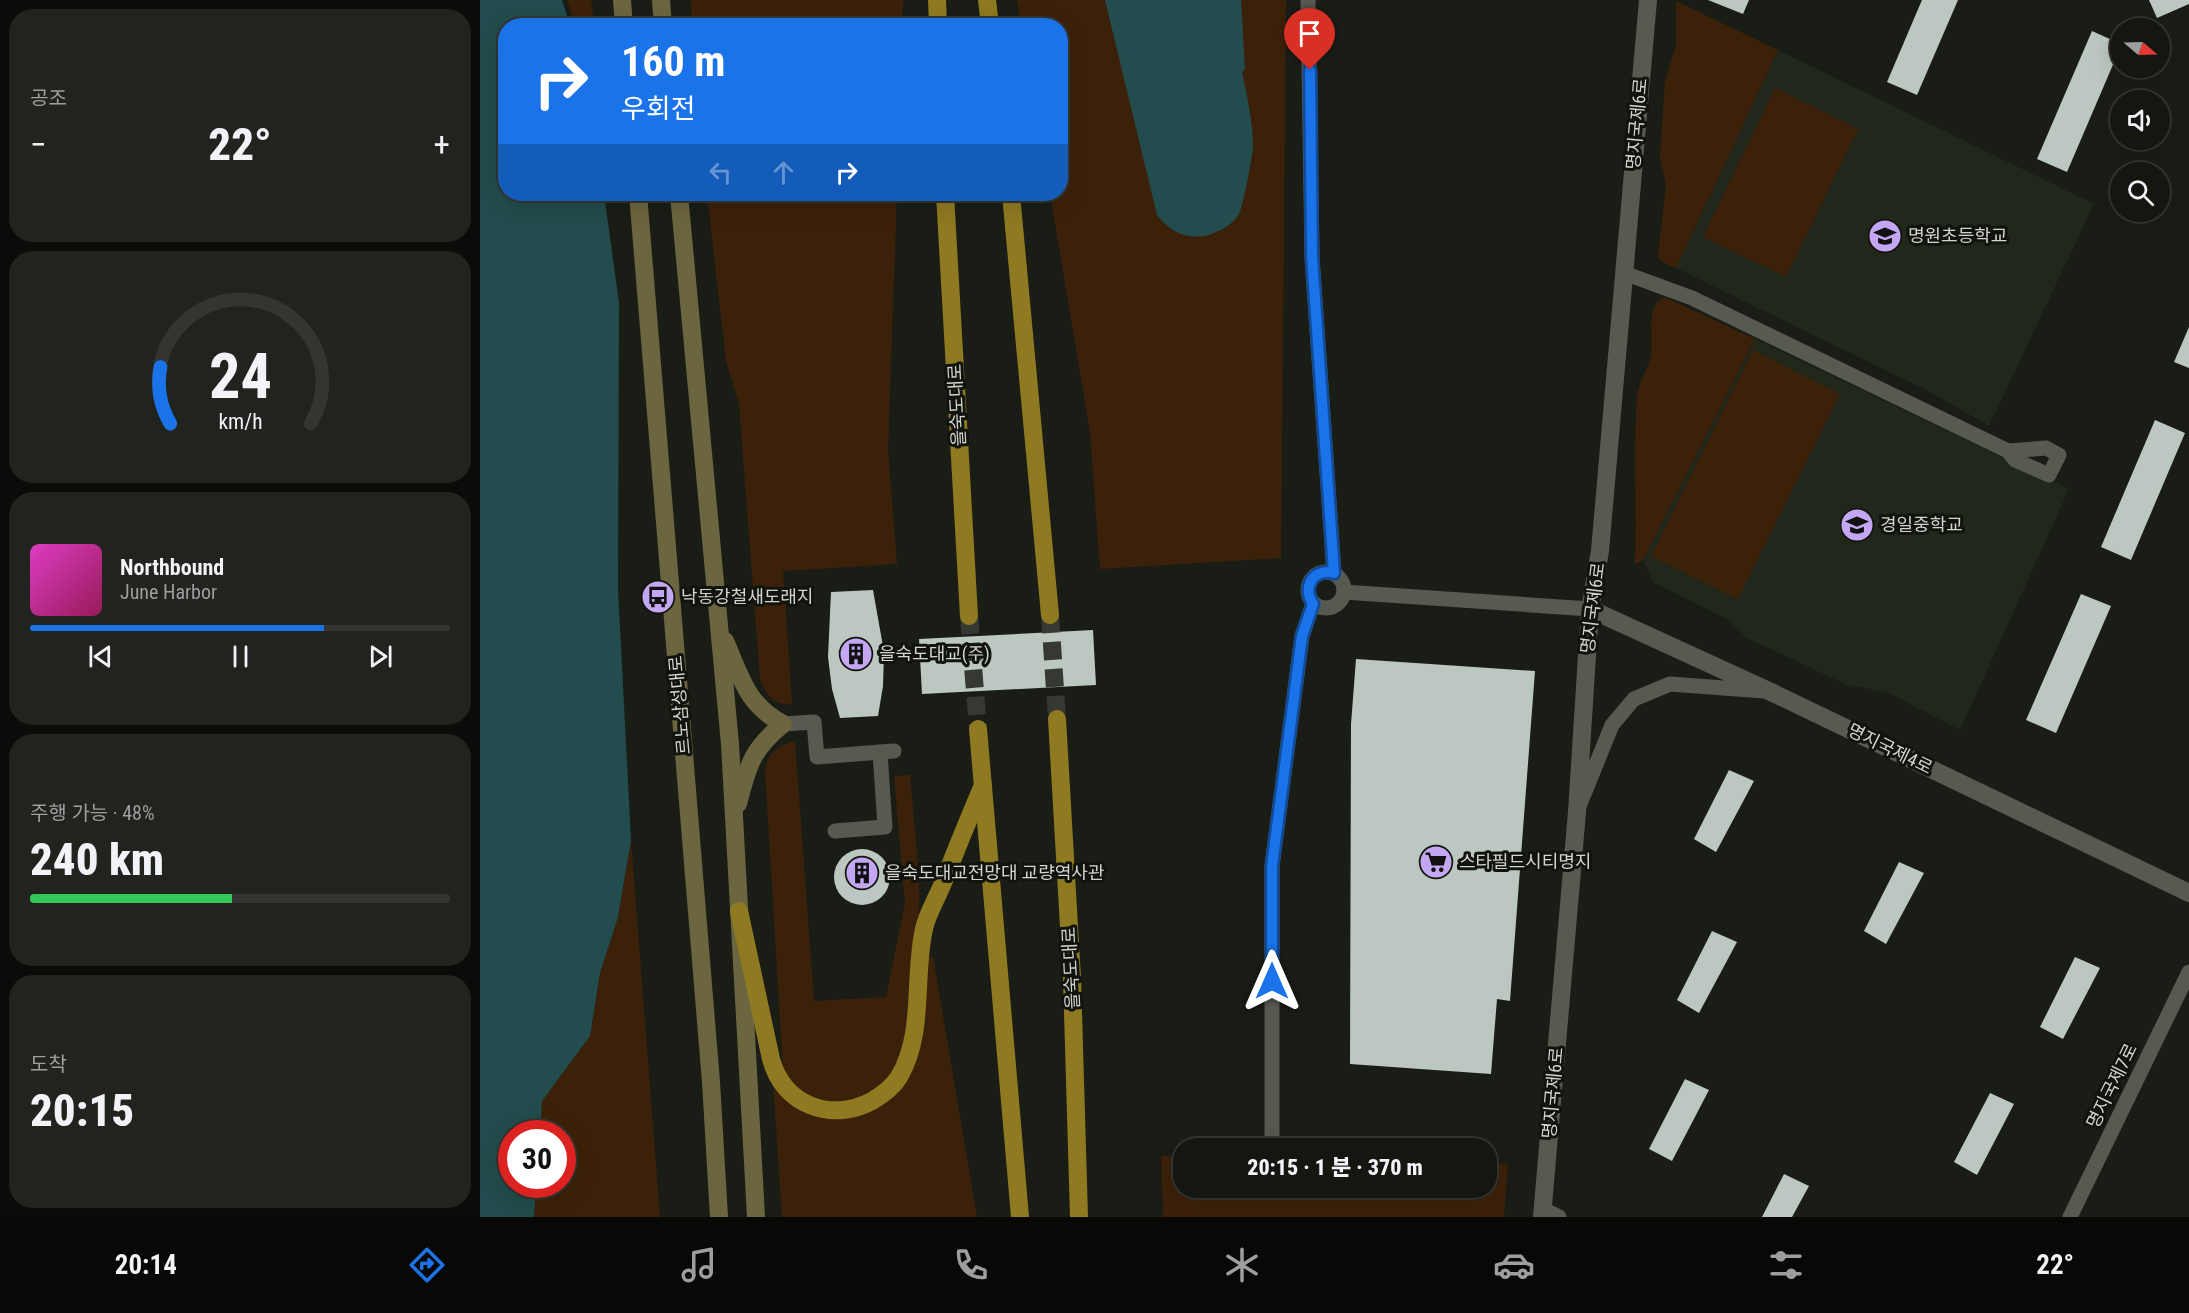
<!DOCTYPE html>
<html lang="ko">
<meta charset="utf-8">
<style>
:root{--surface:#141610;--page:#21231e;--text:#f1f3f6;--muted:#9d9f9f;--line:#333530;--accent:#1a73e8}
body{margin:0;font-family:"Roboto Condensed","Noto Sans KR",sans-serif;background:var(--page);color:var(--text);height:100vh;display:flex;flex-direction:column;font-size:22px;white-space:nowrap}
*{box-sizing:border-box;margin:0}
p{font-size:20px;color:var(--muted)}
.icon{flex:none;width:33px;height:33px;fill:none;stroke:currentColor;stroke-width:2;stroke-linecap:round;stroke-linejoin:round}
.map{position:relative;flex:1;overflow:hidden}
.sheet{display:flex;flex-direction:column;gap:9px;padding:9px;background:#0b0c09;width:480px}
.sheet>*{flex:none}
.hud{position:absolute;left:18px;top:18px;width:570px;height:183px;border-radius:24px;box-shadow:0 6px 24px #0002,0 0 0 2px var(--line);background:#1a73e8;color:#fff;overflow:hidden}
.needle{width:39px;rotate:109deg}
.buttons{position:absolute;left:1630px;top:18px;display:grid;gap:12px}
.buttons a{display:grid;place-items:center;width:60px;height:60px;border-radius:50%;background:var(--surface);box-shadow:0 6px 24px #0002,0 0 0 2px var(--line);font-size:30px}
.speed{position:absolute;left:18px;top:1120px;display:flex;gap:12px;font-size:30px;font-weight:700;text-align:center}
.speed>*{display:grid;place-content:center;width:78px;height:78px;border-radius:50%;background:var(--surface);box-shadow:0 6px 24px #0002,0 0 0 2px var(--line);line-height:1}
.speed .limit{border:9px solid #d22;background:#fff;color:#111}
.pin{position:absolute;display:grid;place-items:center;width:51px;height:51px;color:#fff;margin:-62px -26px;border-radius:50% 50% 50% 0;rotate:-45deg;box-shadow:0 0 6px #0007}
.pin .icon{rotate:45deg}
.me{position:absolute;width:66px;margin:-33px;rotate:0deg;stroke-linejoin:round;filter:drop-shadow(0 0 4px #0008)}
.turn{display:flex;align-items:center;gap:21px;height:126px;padding:0 24px;font-size:27px}
.turn .icon{width:78px;height:78px;stroke-width:2.5}
.turn b{display:block;font-size:42px;line-height:51px}
.lanes{display:flex;align-items:center;height:57px;padding:0 24px;background:#0003;justify-content:center;gap:30px;direction:ltr}
.lanes .off{opacity:.35}
.big{font-size:45px;font-weight:800;line-height:1.1}
.sheet .widget{flex:1;display:flex;flex-direction:column;justify-content:center;gap:9px;min-width:0;padding:0 21px;border-radius:24px;background:var(--page)}
.sheet .dial{align-items:center;gap:0}
.dial svg{height:156px;overflow:visible;fill:none;stroke:var(--line);stroke-width:7;stroke-linecap:round;text-anchor:middle}
.dial text{fill:var(--text);stroke:none}
.song{display:flex;align-items:center;gap:18px}
.cover{width:72px;height:72px;border-radius:9px;background:linear-gradient(135deg,hsl(310 70% 55%),hsl(330 70% 35%))}
.played{height:6px;border-radius:3px;background:linear-gradient(90deg,var(--accent) 70%,var(--line) 70%)}
.keys{display:flex;justify-content:space-around;direction:ltr}
.heat{display:flex;justify-content:space-between;align-items:center;font-size:33px;direction:ltr}
.charge{height:9px;border-radius:4px;background:linear-gradient(90deg,#34c759 48%,var(--line) 0)}
.trip{position:absolute;left:693px;top:1138px;width:324px;height:60px;border-radius:24px;background:var(--surface);box-shadow:0 6px 24px #0002,0 0 0 2px var(--line);font-weight:800;line-height:60px;text-align:center}
.menu{display:flex;height:96px;justify-content:space-around;align-items:center;background:#080906;color:var(--muted)}
.menu .icon{width:42px;height:42px}
.menu .active{color:var(--accent)}
.menu b{font-size:27px;color:var(--text)}
main{display:flex;flex:1;min-height:0}
.map>svg:first-child{display:block}
.built{fill:#21271a}
.green{fill:#3c210a}
.water{fill:#224c4d}
.building{fill:#bcc7c1}
.lines{fill:none;stroke-linecap:round;stroke-linejoin:round}
.trunk-tunnel{stroke:#363832;stroke-width:18;stroke-dasharray:18 9;stroke-linecap:butt}
.minor{stroke:#565a51;stroke-width:15}
.tertiary{stroke:#565a51;stroke-width:18}
.secondary{stroke:#6b663f;stroke-width:18}
.trunk{stroke:#8f7a21;stroke-width:18}
.route-casing{stroke:#114b97;stroke-width:15}
.route{stroke:#1a73e8;stroke-width:10}
.labels{text-anchor:middle;stroke-width:6;stroke-linejoin:round;paint-order:stroke}
.street-label{font-size:18px;fill:#d2d4cf;stroke:#11140d}
.poi-label{font-size:18px;fill:#d2d4cf;stroke:#11140d;text-anchor:start}
</style>
<main>
<section class="sheet">
<div class="widget"><p>공조</p>
<div class="heat"><a>−</a><b class="big">22°</b><a>+</a></div>
</div>
<div class="widget dial"><svg viewBox="0 0 100 80">
<path d="M14 69A42 42 0 1 1 86 69"/>
<path d="M14 69A42 42 0 0 1 9 40" stroke="#1a73e8"/>
<text x="50" y="56" font-size="32" font-weight="700">24</text>
<text x="50" y="72" font-size="11">km/h</text>
</svg></div>
<div class="widget">
<div class="song"><i class="cover"></i><div><b>Northbound</b><p>June Harbor</p></div></div>
<div class="played"></div>
<div class="keys"><svg class="icon" aria-label="previous" viewBox="0 0 24 24"><path d="M18 5L8 12l10 7zM5 5v14"/></svg><svg class="icon" aria-label="pause" viewBox="0 0 24 24"><path d="M8 5v14M16 5v14"/></svg><svg class="icon" aria-label="next" viewBox="0 0 24 24"><path d="M6 5l10 7-10 7zM19 5v14"/></svg></div>
</div>
<div class="widget"><p>주행 가능 · 48%</p><b class="big">240 km</b><div class="charge"></div></div>
<div class="widget"><p>도착</p><b class="big">20:15</b></div>
</section>
<div class="map">
<svg width="1709" height="1217" viewBox="0 0 1709 1217">
<rect width="100%" height="100%" fill="#1a1d16"/>
<!-- built -->
<g class="built">
<polygon points="1298,50 1614,204 1509,426 1448,391 1196,268"/>
<polygon points="1275,339 1589,489 1480,730 1407,692 1367,685 1267,638 1247,619 1173,582 1163,560"/>
</g>
<!-- green -->
<g class="green">
<polygon points="87,0 111,0 114,25 95,25"/>
<polygon points="211,0 423,0 422,25 212,25"/>
<polygon points="537,0 806,0 801,558 620,569 610,432 570,194 580,194 580,26 541,25"/>
<polygon points="1196,1 1298,50 1196,268 1182,262 1178,256 1186,184 1180,158 1185,81 1196,45"/>
<polygon points="1295,88 1378,129 1306,277 1223,237"/>
<path d="M 227,194 L 417,194 L 408,449 L 417,564 L 303,571 L 312,704 C 294,706 285,696 280,679 L 259,404 L 246,361 Z"/>
<path d="M 1187,298 L 1275,339 L 1163,560 L 1155,564 C 1157,508 1153,453 1157,397 C 1158,382 1169,369 1171,354 C 1174,337 1164,300 1187,298 Z"/>
<polygon points="1273,350 1360,394 1258,599 1171,556"/>
<path d="M 315,741 L 334,1001 L 406,997 L 425,903 L 414,776 L 430,775 C 433,816 439,857 439,898 C 439,932 434,966 430,999 C 428,1017 429,1040 422,1058 C 414,1076 388,1102 367,1102 C 336,1103 320,1094 303,1069 L 285,770 C 288,753 298,745 315,741 Z"/>
<polygon points="151,840 180,1217 54,1217 56,1185 82,1185 82,1134 60,1134 62,1101 110,1036 120,973 138,916"/>
<polygon points="450,957 453,957 497,1217 302,1217 293,1081 331,1111 411,1096 447,958"/>
<polygon points="681,1156 703,1157 704,1188 1006,1188 1007,1163 1028,1164 1024,1217 683,1217"/>
</g>
<!-- water -->
<g class="water">
<polygon points="0,0 82,0 90,25 26,26 26,194 124,194 139,303 138,589 151,840 138,917 120,973 110,1036 62,1101 60,1134 32,1134 32,1185 56,1185 54,1217 0,1217"/>
<path d="M 625,0 L 761,0 L 765,69 L 762,72 C 767,96 773,121 773,146 C 773,155 763,206 759,214 C 753,225 737,233 725,236 C 704,239 690,231 677,215 Z"/>
</g>
<!-- building -->
<g class="building">
<polygon points="1228,0 1269,0 1263,14"/>
<polygon points="1442,0 1478,0 1437,95 1407,82"/>
<polygon points="1669,0 1709,0 1709,4 1677,18"/>
<polygon points="1612,31 1641,44 1641,46 1587,172 1557,159"/>
<polygon points="1709,327 1709,368 1694,362"/>
<polygon points="1675,420 1705,433 1651,560 1621,547"/>
<polygon points="393,590 404,652 403,686 398,716 360,718 352,689 348,657 351,592"/>
<polygon points="1601,594 1631,606 1576,733 1546,720"/>
<polygon points="613,630 616,685 442,694 439,639"/>
<polygon points="876,659 1055,671 1030,1001 1017,999 1011,1074 870,1064 871,724"/>
<polygon points="1249,770 1274,781 1236,852 1214,839"/>
<circle cx="382" cy="877" r="28"/>
<polygon points="1419,862 1444,873 1406,944 1384,931"/>
<polygon points="1232,931 1257,942 1219,1013 1197,1000"/>
<polygon points="1595,957 1620,968 1583,1039 1560,1027"/>
<polygon points="1205,1079 1229,1090 1192,1161 1169,1149"/>
<polygon points="1510,1093 1534,1104 1497,1175 1474,1162"/>
<polygon points="1304,1174 1329,1186 1312,1217 1282,1217"/>
</g>
<g class="lines">
<!-- trunk-tunnel -->
<g class="trunk-tunnel">
<polyline points="570,615 577,719"/>
<polyline points="489,616 498,729"/>
</g>
<!-- minor -->
<g class="minor">
<polyline points="828,0 832,257 854,573"/>
<polyline points="1144,273 1212,298 1528,451 1566,448 1579,455 1569,475 1535,460 1528,451"/>
<circle cx="846" cy="590" r="18"/>
<polyline points="864,592 1110,609"/>
<polyline points="303,724 334,722 337,757 414,751"/>
<polyline points="1100,804 1132,725 1154,699 1190,684 1284,691"/>
<polyline points="355,831 405,827 400,752"/>
<polyline points="792,1141 792,866 822,636 833,604"/>
<polyline points="1063,1209 1079,1217"/>
<polyline points="1590,1217 1709,972"/>
</g>
<!-- tertiary -->
<g class="tertiary">
<polyline points="1110,609 1291,692 1709,893"/>
<polyline points="1062,1217 1097,812 1110,609 1120,551 1168,0"/>
</g>
<!-- secondary -->
<g class="secondary">
<polyline points="142,0 144,26"/>
<polyline points="181,0 183,26"/>
<polyline points="158,194 231,1082 239,1217"/>
<polyline points="199,194 250,744 276,1217"/>
<path d="M 245,641 C 261,677 266,704 303,724 C 271,750 268,766 258,804"/>
</g>
<!-- trunk -->
<g class="trunk">
<polyline points="457,0 458,26"/>
<polyline points="507,0 510,26"/>
<polyline points="465,194 489,616"/>
<polyline points="531,194 570,615"/>
<polyline points="577,719 592,978 599,1217"/>
<polyline points="498,729 540,1217"/>
<path d="M 259,911 L 291,1059 C 303,1105 351,1123 392,1101 C 402,1095 413,1087 419,1077 C 445,1033 433,978 444,929 C 447,914 457,898 463,883 C 476,850 489,818 503,785"/>
</g>
</g>
<g class="lines">
<!-- route casing -->
<g class="route-casing">
<path id="route" d="M 792,981 L 792,866 L 822,636 L 833,604 C 822,587 833,568 854,573 L 832,257 L 830,70"/>
</g>
<!-- route -->
<use href="#route" class="route"/>
</g>
<!-- icons -->
<defs>
<g id="school-disc" transform="scale(1.725)"><circle r="9.5" fill="#c3a7f2" stroke="#11140d"/><path d="M0-5L7-2L0 1L-7-2ZM-4 1L0 2.5L4 1V4Q0 6-4 4Z" fill="#111"/></g>
<g id="bus-disc" transform="scale(1.725)"><circle r="9.5" fill="#c3a7f2" stroke="#11140d"/><path d="M-5-6H5V4H4V6H2V4H-2V6H-4V4H-5ZM-3.5-4V0h7V-4ZM-3.5 1.2v1.5H-2V1.2ZM2 1.2v1.5H3.5V1.2Z" fill="#111"/></g>
<g id="building-disc" transform="scale(1.725)"><circle r="9.5" fill="#c3a7f2" stroke="#11140d"/><path d="M-4-6H4V6H1V3H-1V6H-4ZM-2.5-4.3h1.7v1.8h-1.7ZM.8-4.3h1.7v1.8H.8ZM-2.5-1h1.7V.8h-1.7ZM.8-1h1.7V.8H.8Z" fill="#111"/></g>
<g id="supermarket-disc" transform="scale(1.725)"><circle r="9.5" fill="#c3a7f2" stroke="#11140d"/><path d="M-6-5.5h2.5l.6 2H6L4.5 2H-2.5L-4.4-4H-6ZM-1.5 3.2a1.3 1.3 0 1 0 .1 0ZM3 3.2a1.3 1.3 0 1 0 .1 0Z" fill="#111"/></g>
</defs>
<g fill-rule="evenodd">
<use href="#school-disc" x="1405" y="236"/>
<use href="#school-disc" x="1377" y="525"/>
<use href="#bus-disc" x="178" y="597"/>
<use href="#building-disc" x="376" y="654"/>
<use href="#supermarket-disc" x="956" y="862"/>
<use href="#building-disc" x="382" y="873"/>
</g>
<g class="labels">
<!-- street labels -->
<g class="street-label">
<text transform="translate(1157 124) rotate(-85)" y="6">명지국제6로</text>
<text transform="translate(477 405) rotate(-93)" y="6">을숙도대로</text>
<text transform="translate(1113 608) rotate(-83)" y="6">명지국제6로</text>
<text transform="translate(200 705) rotate(-95)" y="6">르노삼성대로</text>
<text transform="translate(1410 749) rotate(26)" y="6">명지국제4로</text>
<text transform="translate(591 968) rotate(-93)" y="6">을숙도대로</text>
<text transform="translate(1632 1086) rotate(-64)" y="6">명지국제7로</text>
<text transform="translate(1073 1093) rotate(-85)" y="6">명지국제6로</text>
</g>
<!-- poi labels -->
<g class="poi-label">
<text x="1428" y="242">명원초등학교</text>
<text x="1400" y="531">경일중학교</text>
<text x="201" y="603">낙동강철새도래지</text>
<text x="399" y="660">을숙도대교(주)</text>
<text x="979" y="868">스타필드시티명지</text>
<text x="405" y="879">을숙도대교전망대 교량역사관</text>
</g>
</g>
</svg>
<div class="buttons">
<a><svg class="needle" viewBox="-14 -14 28 28"><path d="M0-13l5 13h-10z" fill="#e53935"/><path d="M0 13l5-13h-10z" fill="#9d9f9f"/></svg></a>
<a><svg class="icon" aria-label="sound" viewBox="0 0 24 24"><path d="M4 9h4l5-4v14l-5-4H4zM17 9q2 3 0 6"/></svg></a>
<a><svg class="icon" aria-label="search" viewBox="0 0 24 24"><circle cx="10" cy="10" r="6"/><path d="M15 15l6 6"/></svg></a>
</div>
<div class="speed"><div class="limit">30</div></div>
<div class="pin" style="left:830px;top:70px;background:#d93025"><svg class="icon" aria-label="arrive" viewBox="0 0 24 24"><path d="M6 21V4h12l-3 4 3 4H6"/></svg></div>
<svg class="me" style="left:792px;top:981px" viewBox="-20 -20 40 40"><path d="M0-17L14 15 0 8-14 15z" fill="#1a73e8" stroke="#fff" stroke-width="4"/></svg>
<div class="trip">20:15 · 1 분 · 370 m</div>
<div class="hud">
<div class="turn"><svg class="icon" aria-label="right" viewBox="0 0 24 24"><path d="M7 20v-9h11M14 6l5 5-5 5"/></svg><div><b>160 m</b>우회전</div></div>
<div class="lanes"><svg class="icon off" aria-label="left" viewBox="0 0 24 24"><path d="M17 20v-9H6M10 6l-5 5 5 5"/></svg><svg class="icon off" aria-label="ahead" viewBox="0 0 24 24"><path d="M12 20V5M6 11l6-6 6 6"/></svg><svg class="icon" aria-label="right" viewBox="0 0 24 24"><path d="M7 20v-9h11M14 6l5 5-5 5"/></svg></div>
</div>
</div>
</main>
<nav class="menu">
<b>20:14</b>
<svg class="icon active" aria-label="directions" viewBox="0 0 24 24"><path d="M12 3l9 9-9 9-9-9zM9 14v-3h6M13 9l2 2-2 2"/></svg>
<svg class="icon" aria-label="music" viewBox="0 0 24 24"><path d="M9 18V5l10-2v13"/><circle cx="6" cy="18" r="3"/><circle cx="16" cy="16" r="3"/></svg>
<svg class="icon" aria-label="phone" viewBox="0 0 24 24"><path d="M5 4h4l2 5-3 2q2 4 5 5l2-3 5 2v4C11 20 4 13 5 4z"/></svg>
<svg class="icon" aria-label="climate" viewBox="0 0 24 24"><path d="M12 3v18M4 7l16 10M4 17L20 7"/></svg>
<svg class="icon" aria-label="car" viewBox="0 0 24 24"><path d="M5 17H2v-5l4-1 3-4h7l3 4 3 1v5h-3M9 17h6M6 11h13"/><circle cx="7" cy="17" r="2"/><circle cx="17" cy="17" r="2"/></svg>
<svg class="icon" aria-label="filters" viewBox="0 0 24 24"><path d="M4 7h16M4 17h16"/><circle cx="9" cy="7" r="2"/><circle cx="15" cy="17" r="2"/></svg>
<b>22°</b>
</nav>
